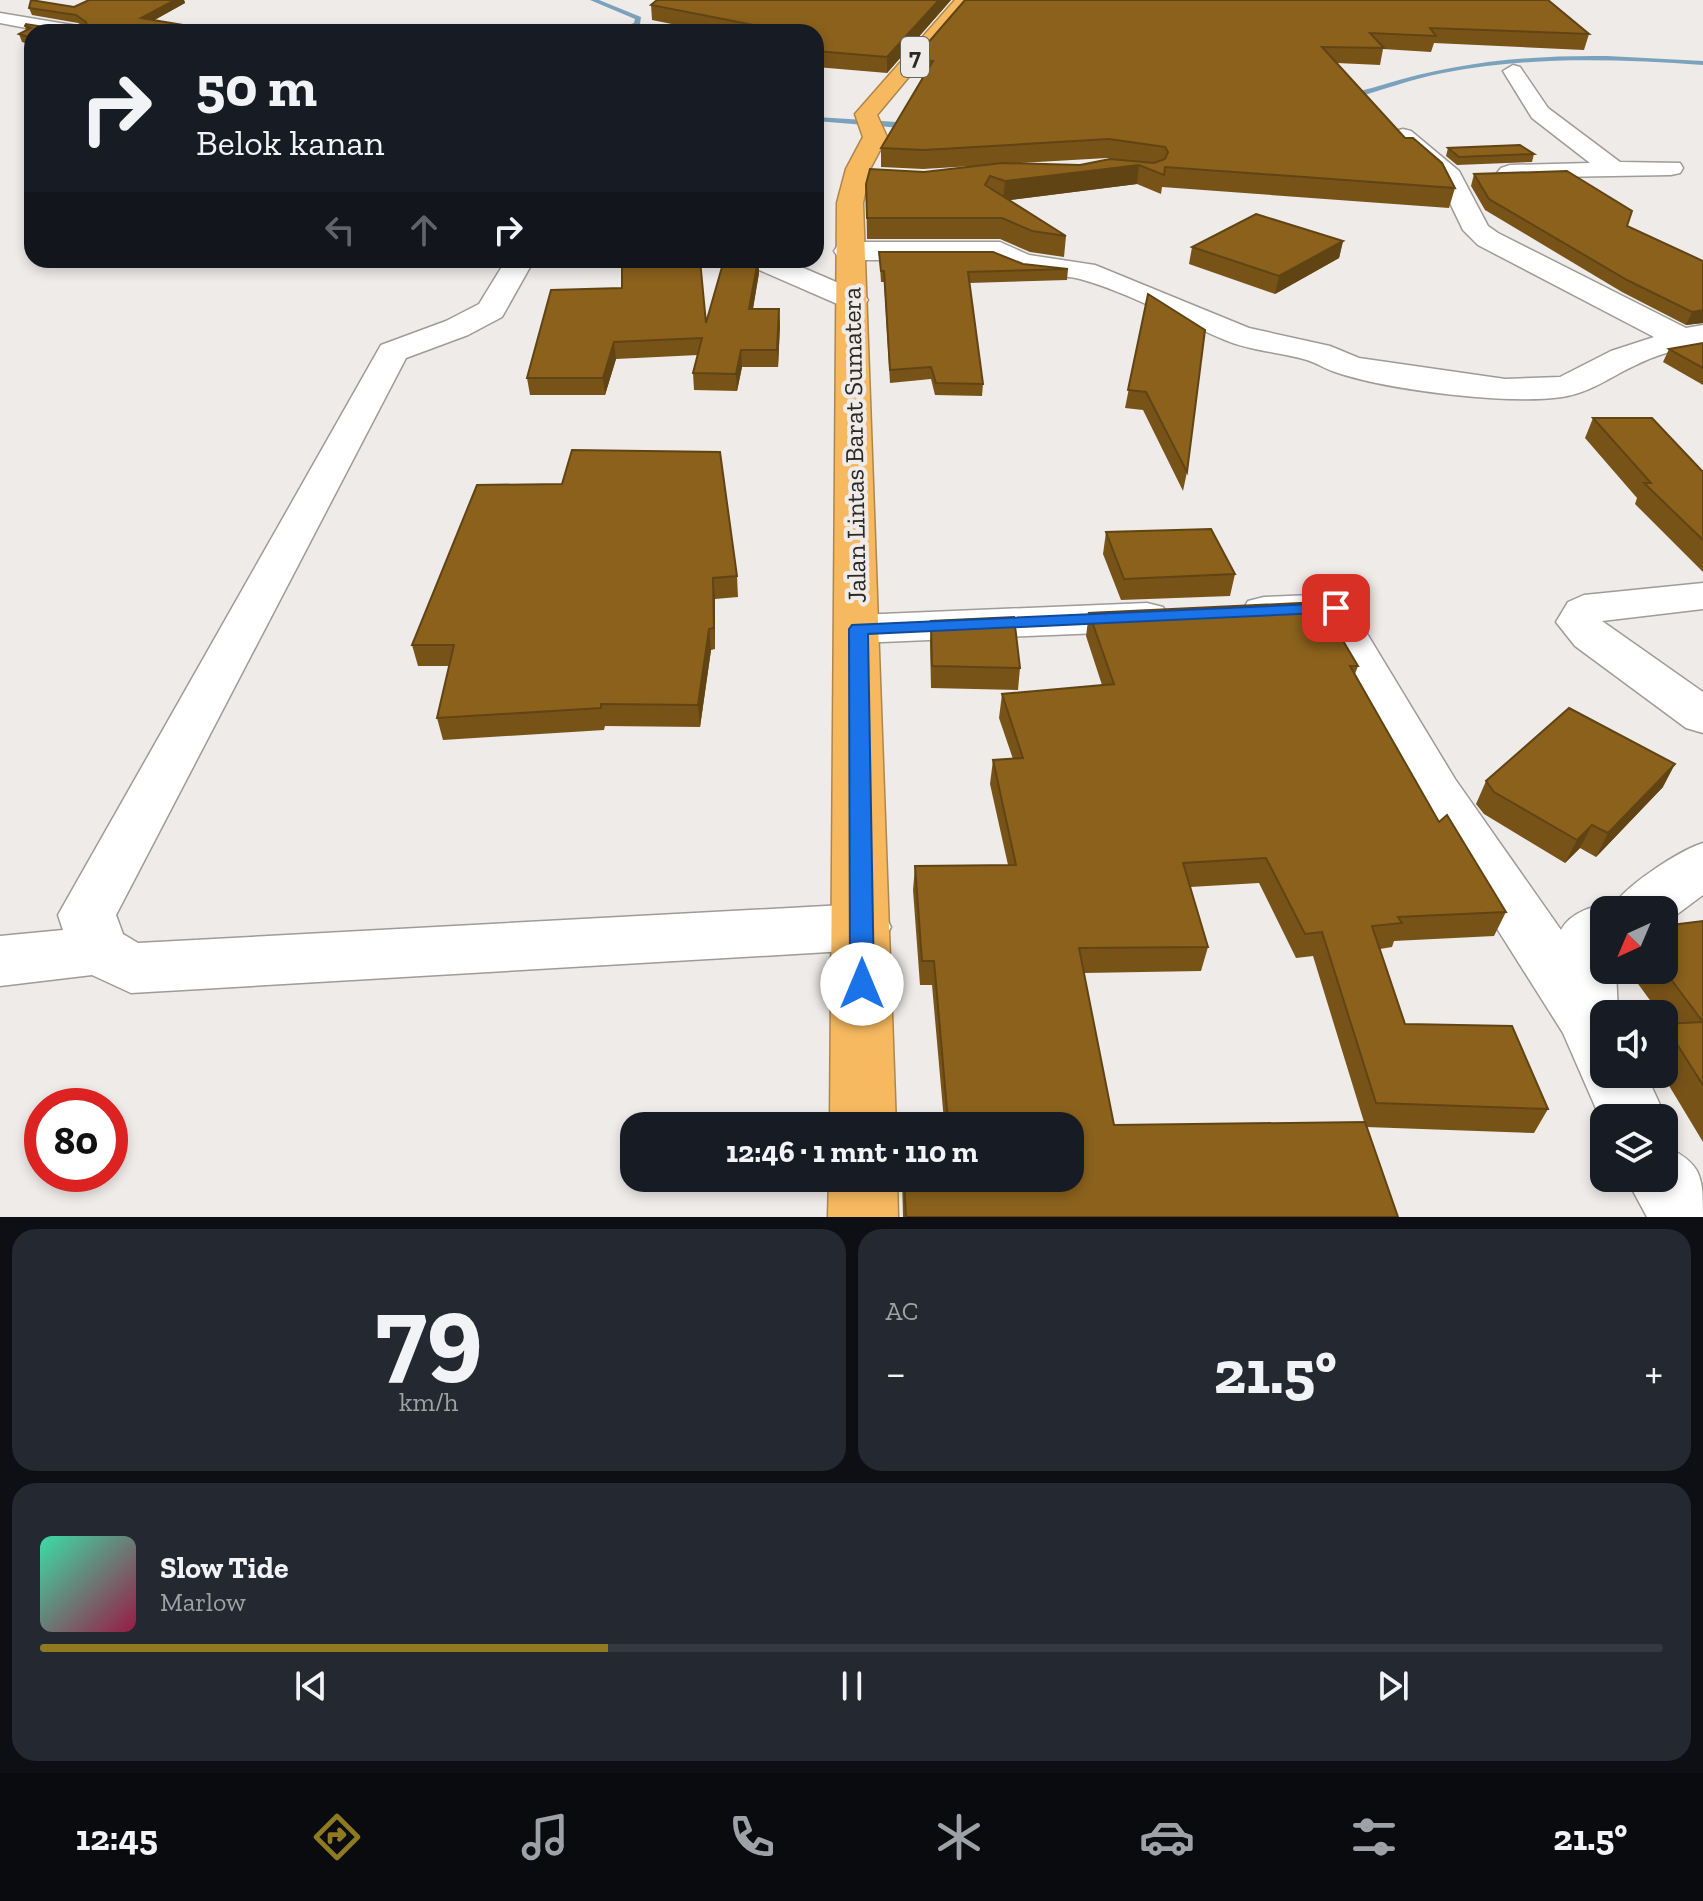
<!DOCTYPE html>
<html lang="id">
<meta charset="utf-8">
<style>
:root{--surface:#171b24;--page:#242831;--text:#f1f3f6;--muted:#9ea1a6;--line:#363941;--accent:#8f7a20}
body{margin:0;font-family:"Zilla Slab",serif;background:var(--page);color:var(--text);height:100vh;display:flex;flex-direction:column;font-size:30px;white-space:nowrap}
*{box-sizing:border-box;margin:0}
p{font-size:26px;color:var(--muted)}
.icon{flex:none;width:44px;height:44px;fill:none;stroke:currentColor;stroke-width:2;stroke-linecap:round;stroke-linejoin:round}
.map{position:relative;height:1217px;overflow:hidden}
.panel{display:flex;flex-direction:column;gap:12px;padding:12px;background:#0d0f14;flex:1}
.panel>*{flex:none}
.banner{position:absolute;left:24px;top:24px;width:800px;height:244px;border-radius:24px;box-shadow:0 4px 12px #0003;background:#171b24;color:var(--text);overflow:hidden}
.needle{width:52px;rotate:224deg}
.tools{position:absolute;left:1590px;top:896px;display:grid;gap:16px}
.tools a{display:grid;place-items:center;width:88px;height:88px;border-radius:16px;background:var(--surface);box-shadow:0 4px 12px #0003;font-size:40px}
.speed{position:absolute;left:24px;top:1088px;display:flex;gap:16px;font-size:40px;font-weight:700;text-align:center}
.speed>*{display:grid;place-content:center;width:104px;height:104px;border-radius:50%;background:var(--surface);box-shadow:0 4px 12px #0003;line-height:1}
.speed .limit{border:12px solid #d22;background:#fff;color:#111}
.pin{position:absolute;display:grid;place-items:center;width:68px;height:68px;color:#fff;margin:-34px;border-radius:16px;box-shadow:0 4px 12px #0006}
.me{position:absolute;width:88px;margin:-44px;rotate:0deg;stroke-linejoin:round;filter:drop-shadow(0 0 6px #0008)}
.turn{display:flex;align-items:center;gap:28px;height:168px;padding:0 40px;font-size:36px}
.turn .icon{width:104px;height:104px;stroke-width:2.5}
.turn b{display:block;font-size:56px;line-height:68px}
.lanes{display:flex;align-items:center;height:76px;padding:0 40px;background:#0003;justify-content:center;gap:40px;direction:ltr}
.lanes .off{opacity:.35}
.big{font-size:60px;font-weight:800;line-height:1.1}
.panel .tile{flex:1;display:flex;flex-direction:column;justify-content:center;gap:12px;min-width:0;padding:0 28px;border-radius:24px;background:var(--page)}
.panel .dial{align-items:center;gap:0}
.dial b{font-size:104px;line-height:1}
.song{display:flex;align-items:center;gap:24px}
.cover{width:96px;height:96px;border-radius:12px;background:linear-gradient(135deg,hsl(160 70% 55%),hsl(340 70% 35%))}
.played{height:8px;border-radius:4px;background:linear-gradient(90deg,var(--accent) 35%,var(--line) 35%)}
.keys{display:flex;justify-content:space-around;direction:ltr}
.heat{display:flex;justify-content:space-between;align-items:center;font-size:44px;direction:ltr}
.panel .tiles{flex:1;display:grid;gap:12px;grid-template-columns:1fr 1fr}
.tile:last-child{grid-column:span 2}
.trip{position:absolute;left:620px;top:1112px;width:464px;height:80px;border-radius:24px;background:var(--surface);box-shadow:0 4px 12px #0003;font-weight:800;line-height:80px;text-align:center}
.dock{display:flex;height:128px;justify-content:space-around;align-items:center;background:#090b0e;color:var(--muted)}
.dock .icon{width:56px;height:56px}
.dock .current{color:var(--accent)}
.dock b{font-size:36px;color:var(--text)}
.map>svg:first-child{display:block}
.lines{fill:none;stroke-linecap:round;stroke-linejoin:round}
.stream{fill:#7aa2bc;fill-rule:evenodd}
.minor-casing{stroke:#9e9b98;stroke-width:3}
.highway-casing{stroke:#ae864b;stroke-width:3}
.minor{fill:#fff;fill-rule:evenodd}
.highway{fill:#f6b95f;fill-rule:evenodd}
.wall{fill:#785318;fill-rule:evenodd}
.shaded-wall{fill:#614414}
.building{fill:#8b611c;stroke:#614414;stroke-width:2}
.route{fill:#1a73e8;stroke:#114b97;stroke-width:2}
.labels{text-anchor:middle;stroke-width:8;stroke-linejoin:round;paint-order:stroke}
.shield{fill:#eeebe8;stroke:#646261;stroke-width:2}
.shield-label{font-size:24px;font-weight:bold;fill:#292827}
.street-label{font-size:26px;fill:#292827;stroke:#eeebe8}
</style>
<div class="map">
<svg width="1703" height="1217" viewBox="0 0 1703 1217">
<rect width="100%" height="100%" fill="#eeebe8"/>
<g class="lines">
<!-- stream -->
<g class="stream">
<polygon points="590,0 599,0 641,17 640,24 618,32 608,32 634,23 635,19"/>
<path d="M 1607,56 L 1703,61 L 1703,65 C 1616,59 1529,56 1443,73 C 1411,79 1380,91 1348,100 L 1341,98 C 1353,92 1369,89 1382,85 C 1456,62 1529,55 1607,56 Z"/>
<polygon points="816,117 914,123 918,126 914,129 816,121"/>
</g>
<!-- minor casing -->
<g class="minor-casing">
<g id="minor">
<polygon points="0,13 78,26 87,32 47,32 0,23"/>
<polygon points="1513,65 1520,67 1548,108 1620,162 1680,163 1683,168 1680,173 1671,175 1501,178 1497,173 1501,168 1510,165 1590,163 1532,118 1503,71"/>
<path d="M 1403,129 L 1411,131 L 1459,171 L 1488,226 L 1498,233 L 1686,328 L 1703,325 L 1703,345 C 1680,348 1655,355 1634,366 C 1610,377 1590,393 1562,397 C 1508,405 1387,390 1335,372 C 1325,369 1317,363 1307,360 C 1280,352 1251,351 1225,340 C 1177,320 1130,293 1080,279 C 1053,272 1014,279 993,260 L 848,260 L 838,257 L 834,251 L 838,245 L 848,242 L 1000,242 L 1029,255 L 1095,265 L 1249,328 L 1330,346 L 1359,358 L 1505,379 L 1560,377 L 1611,351 L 1654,337 L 1478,245 L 1463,230 L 1439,180 L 1391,136 L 1395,131 Z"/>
<polygon points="506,260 534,260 502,317 468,335 406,358 116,915 123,934 138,943 862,904 882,910 891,927 882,944 862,950 131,993 92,975 0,986 0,936 63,930 58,915 67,899 381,345 446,321 479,304"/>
<polygon points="746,260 785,260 864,294 868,300 864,306 853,309 842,306 750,266"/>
<polygon points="1703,583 1703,609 1602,621 1703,692 1703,733 1686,728 1575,646 1556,622 1568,602 1584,595"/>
<path d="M 1336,594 L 1352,598 L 1366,632 L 1455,779 L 1561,930 C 1569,914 1596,902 1613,907 C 1623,887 1680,850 1703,843 L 1703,895 L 1664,924 L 1664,910 L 1604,910 L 1604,970 L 1616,970 L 1618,1014 L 1604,1014 L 1604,1074 L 1646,1074 L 1666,1118 L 1664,1123 L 1664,1118 L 1604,1118 L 1604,1127 L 1563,1033 L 1419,805 L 1318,622 L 1264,625 L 1248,621 L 1242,611 L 1248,601 L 1264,597 Z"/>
<polygon points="1147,603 1163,607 1169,617 1163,627 1147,631 858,643 842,639 836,629 842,619 858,615"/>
<path d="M 1664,1146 C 1703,1163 1703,1178 1703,1217 L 1647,1217 L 1626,1178 L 1664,1178 Z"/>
</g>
</g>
<!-- highway casing -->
<g class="highway-casing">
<g id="highway">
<polygon points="955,0 973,0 877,115 887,137 870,169 863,203 896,1126 830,1126 837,203 846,169 863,137 855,114"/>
<polygon points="829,1178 897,1178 898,1217 828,1217"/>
</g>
</g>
<!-- minor -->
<use href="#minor" class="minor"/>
<!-- highway -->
<use href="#highway" class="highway"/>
</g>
<!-- wall -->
<g class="wall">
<polygon points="89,0 184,0 185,3 154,20 32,32 32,45 22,42 19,34 26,31 25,26 83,26 78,23 32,15 29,8 74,7"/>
<polygon points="951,0 887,73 816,67 816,32 711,32 652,20 651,5"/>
<path d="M 965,0 L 1589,34 L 1584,50 L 1434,43 L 1431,52 L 1383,49 L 1380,65 L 1337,63 L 1405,138 L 1455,188 L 1449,208 L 1162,187 L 1161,194 L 1137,184 L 1009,200 L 1066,236 L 1064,257 L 1030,252 L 1000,239 L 867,239 L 866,184 L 924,172 L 973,166 L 923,169 L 881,167 L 881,148 L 923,76 L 914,76 L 914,59 ZM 1107,158 L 1119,160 L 1080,165 L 1020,163 Z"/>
<polygon points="1448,148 1534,154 1532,162 1457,165 1446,156"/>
<polygon points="1474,174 1627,226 1703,323 1686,325 1622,292 1485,210 1471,186"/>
<polygon points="1343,241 1339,258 1275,294 1189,264 1192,247"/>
<polygon points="879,252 1068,269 1067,280 969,283 983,384 982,396 935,395 931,379 890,383 884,282 881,282"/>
<polygon points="759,260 759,273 753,309 779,309 780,325 778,367 742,367 737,391 694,390 693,373 698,355 616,359 605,395 530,395 527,378 551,290 706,323"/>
<polygon points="1148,294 1187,472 1183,491 1143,410 1125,408"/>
<polygon points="1703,343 1703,385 1663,362 1669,349"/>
<polygon points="1593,418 1703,472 1703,572 1635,504 1637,498 1585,438"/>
<polygon points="477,485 737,576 738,597 715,599 715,649 711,650 700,727 605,726 604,730 443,740 437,718 449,666 418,666 412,645"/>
<polygon points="1106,532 1235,574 1230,596 1121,600 1103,554"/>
<path d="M 1089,613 L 1358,666 L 1355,674 L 1439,822 L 1506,912 L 1494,936 L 1394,941 L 1392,947 L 1380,949 L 1405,1024 L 1548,1109 L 1534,1133 L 1366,1127 L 1398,1217 L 903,1217 L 902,1178 L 1070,1178 L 944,1121 L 932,985 L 920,985 L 913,890 L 915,866 L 1008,865 L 990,784 L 993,760 L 1013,759 L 999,718 L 1002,694 L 1102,685 L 1086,636 ZM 1259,883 L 1296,958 L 1313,956 L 1364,1122 L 1114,1125 L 1084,973 L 1201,971 L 1208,947 L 1190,887 Z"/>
<polygon points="931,621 1020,668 1018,690 931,688 930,643"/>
<polygon points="1486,781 1663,787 1596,857 1580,848 1565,863 1484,814 1476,804"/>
<polygon points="1703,921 1703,1142 1662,1074 1664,1074 1664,1024 1667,1024 1664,1020 1664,1014 1660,1014 1628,970 1664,970"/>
</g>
<!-- shaded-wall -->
<g class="shaded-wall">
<polygon points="175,0 184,0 185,3 144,26 141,18"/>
<polygon points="939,0 951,0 887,73 887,57"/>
<polygon points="1139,165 1137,184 1003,201 1005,181"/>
<polygon points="1343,241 1339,258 1275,294 1279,276"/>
<polygon points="759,260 759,273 750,325 749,309"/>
<polygon points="779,309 780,325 778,367 777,350"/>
<polygon points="1703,310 1703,323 1686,325 1692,312"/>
<polygon points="614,342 616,359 605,395 603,378"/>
<polygon points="741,350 742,367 737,391 736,374"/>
<polygon points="713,578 715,599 715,649 714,628"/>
<polygon points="709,629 711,650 700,727 698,705"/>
<polygon points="1675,764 1663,787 1596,857 1608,833"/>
<polygon points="1592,825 1580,848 1565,863 1577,840"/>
</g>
<!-- building -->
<g class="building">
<polygon points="31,0 74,7 89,0 175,0 141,18 225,32 32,32 32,38 19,34 31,28 25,26 26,24 44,27 87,26 86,22 76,15 29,8"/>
<polygon points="657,0 939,0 887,57 816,51 816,32 784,32 785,31 651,5"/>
<polygon points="965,0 1548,0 1589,34 1430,28 1436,36 1370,33 1384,48 1322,47 1405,138 1413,138 1442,163 1455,188 1165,167 1164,175 1139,165 1005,181 990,176 985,185 1066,236 1032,231 1002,218 867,218 866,184 870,169 924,172 1002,163 1080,165 1110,159 1154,163 1165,159 1168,152 1165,147 1109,139 924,150 881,148 933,61 914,59"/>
<polygon points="490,28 496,32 483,32"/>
<polygon points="1520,145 1534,154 1459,157 1448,148"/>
<polygon points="1567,171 1632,211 1627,226 1703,261 1703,310 1692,312 1627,280 1489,199 1474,174"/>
<polygon points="1256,214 1343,241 1279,276 1192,247"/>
<polygon points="879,252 993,252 1023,264 1068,269 968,272 983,384 936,383 931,367 890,370 884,271 881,271"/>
<polygon points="622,260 700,260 706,323 724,260 758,260 749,309 779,309 777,350 741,350 736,374 693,373 702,338 614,342 603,378 527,378 551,290 622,288"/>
<polygon points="1148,294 1205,330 1187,472 1146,392 1128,390"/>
<polygon points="1703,343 1703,368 1669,349"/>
<polygon points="1593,418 1652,418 1703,472 1703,540 1644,483 1651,483"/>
<polygon points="572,450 720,452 737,576 713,578 714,628 709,629 698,705 601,704 601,708 437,718 454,645 412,645 477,485 562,484"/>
<polygon points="1211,529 1235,574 1124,579 1106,532"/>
<polygon points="1320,602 1358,666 1350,666 1439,822 1447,815 1506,912 1398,917 1402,923 1372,926 1405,1024 1512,1026 1548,1109 1376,1103 1322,932 1305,934 1266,858 1183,863 1208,947 1079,948 1114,1125 1365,1122 1398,1217 906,1217 904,1178 1070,1178 1070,1126 901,1126 901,1122 948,1121 934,961 922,961 915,866 1016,865 993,760 1023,758 1002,694 1114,684 1089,613"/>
<polygon points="1014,617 1020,668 932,666 931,621"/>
<polygon points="1569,708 1675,764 1608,833 1592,825 1577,840 1494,792 1486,781"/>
<polygon points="1703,921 1703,1022 1664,970 1664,926"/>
<polygon points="1703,1022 1703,1085 1664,1024"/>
</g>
<!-- route -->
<polygon class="route" points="1336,603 1345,608 1342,612 868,634 874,984 871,992 862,995 853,992 850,984 849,629 852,625"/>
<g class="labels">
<!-- shield labels -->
<rect class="shield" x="901" y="37" width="28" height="40" rx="6"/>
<g class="shield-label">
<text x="915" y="65">7</text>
</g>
<!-- street labels -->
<g class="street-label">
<text transform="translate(854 445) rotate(-91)" y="9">Jalan Lintas Barat Sumatera</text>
</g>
</g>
</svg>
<div class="tools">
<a><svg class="needle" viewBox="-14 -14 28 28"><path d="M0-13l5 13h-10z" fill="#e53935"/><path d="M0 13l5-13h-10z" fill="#9ea1a6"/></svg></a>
<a><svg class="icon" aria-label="sound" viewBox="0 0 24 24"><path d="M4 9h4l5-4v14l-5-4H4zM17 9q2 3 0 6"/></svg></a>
<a><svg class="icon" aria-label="layers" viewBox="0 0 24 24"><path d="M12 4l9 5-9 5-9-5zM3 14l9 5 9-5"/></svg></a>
</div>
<div class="speed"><div class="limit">80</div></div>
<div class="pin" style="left:1336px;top:608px;background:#d93025"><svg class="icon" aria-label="arrive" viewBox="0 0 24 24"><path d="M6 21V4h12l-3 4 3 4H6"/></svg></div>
<svg class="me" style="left:862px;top:984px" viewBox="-20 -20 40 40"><circle r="19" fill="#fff"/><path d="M0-13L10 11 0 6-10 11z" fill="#1a73e8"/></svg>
<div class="trip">12:46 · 1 mnt · 110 m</div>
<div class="banner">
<div class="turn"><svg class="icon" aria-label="right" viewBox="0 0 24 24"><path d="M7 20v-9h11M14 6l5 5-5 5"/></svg><div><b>50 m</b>Belok kanan</div></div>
<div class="lanes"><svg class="icon off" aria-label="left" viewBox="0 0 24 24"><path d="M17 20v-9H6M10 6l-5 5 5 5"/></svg><svg class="icon off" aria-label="ahead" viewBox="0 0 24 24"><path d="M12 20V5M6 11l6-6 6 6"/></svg><svg class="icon" aria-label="right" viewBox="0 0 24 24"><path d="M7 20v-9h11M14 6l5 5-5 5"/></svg></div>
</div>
</div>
<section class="panel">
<div class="tiles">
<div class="tile dial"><b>79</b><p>km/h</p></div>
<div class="tile"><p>AC</p>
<div class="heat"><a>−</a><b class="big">21.5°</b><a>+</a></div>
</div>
<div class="tile">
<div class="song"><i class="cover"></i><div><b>Slow Tide</b><p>Marlow</p></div></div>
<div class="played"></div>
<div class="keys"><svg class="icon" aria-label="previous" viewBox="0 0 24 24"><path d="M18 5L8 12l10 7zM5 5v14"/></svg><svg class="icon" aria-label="pause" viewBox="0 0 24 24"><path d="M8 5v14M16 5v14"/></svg><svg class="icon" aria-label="next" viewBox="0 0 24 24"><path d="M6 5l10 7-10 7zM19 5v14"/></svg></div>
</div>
</div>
</section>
<nav class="dock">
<b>12:45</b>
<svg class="icon current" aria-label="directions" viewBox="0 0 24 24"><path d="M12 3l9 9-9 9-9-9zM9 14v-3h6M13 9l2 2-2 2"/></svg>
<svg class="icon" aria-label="music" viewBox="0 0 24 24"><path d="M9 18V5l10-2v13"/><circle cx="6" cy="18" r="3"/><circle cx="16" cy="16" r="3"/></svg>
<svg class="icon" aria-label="phone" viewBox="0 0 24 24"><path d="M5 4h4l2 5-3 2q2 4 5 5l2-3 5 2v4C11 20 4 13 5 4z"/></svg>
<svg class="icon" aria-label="climate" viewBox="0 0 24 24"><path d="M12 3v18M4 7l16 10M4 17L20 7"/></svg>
<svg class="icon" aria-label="car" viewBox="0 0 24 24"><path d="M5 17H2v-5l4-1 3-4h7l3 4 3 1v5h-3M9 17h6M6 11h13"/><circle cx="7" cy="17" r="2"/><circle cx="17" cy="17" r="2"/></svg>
<svg class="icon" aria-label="filters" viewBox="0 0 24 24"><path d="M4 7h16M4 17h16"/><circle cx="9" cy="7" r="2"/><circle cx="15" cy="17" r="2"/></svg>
<b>21.5°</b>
</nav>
